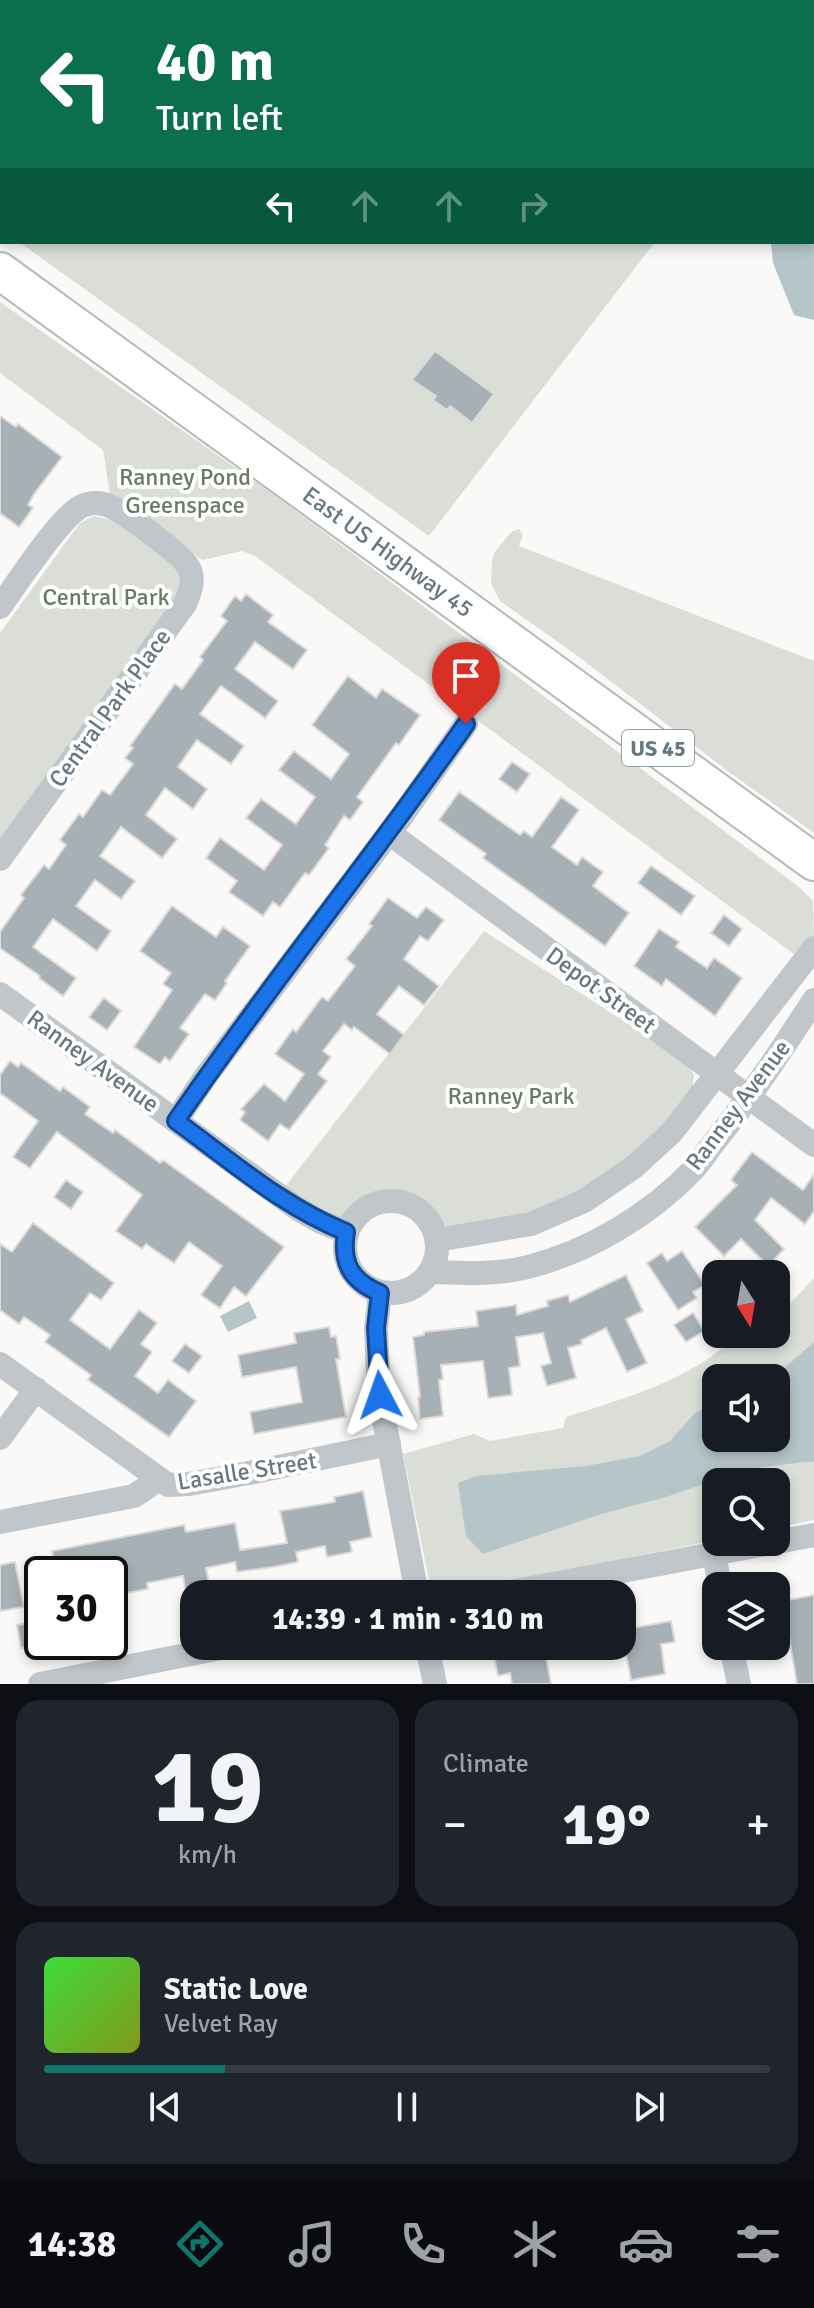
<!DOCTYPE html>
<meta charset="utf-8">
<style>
:root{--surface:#171b24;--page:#20242c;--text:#f1f3f6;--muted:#9ea1a6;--line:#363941;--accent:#0f766e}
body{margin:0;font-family:Signika,sans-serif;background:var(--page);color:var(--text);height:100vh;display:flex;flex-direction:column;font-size:30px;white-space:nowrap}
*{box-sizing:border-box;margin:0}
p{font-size:26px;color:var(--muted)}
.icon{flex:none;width:44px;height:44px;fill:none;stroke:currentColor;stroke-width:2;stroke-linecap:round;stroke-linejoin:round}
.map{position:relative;height:1684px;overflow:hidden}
.details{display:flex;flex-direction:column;gap:16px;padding:16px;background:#0d0f14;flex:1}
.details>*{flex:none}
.top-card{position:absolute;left:0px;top:0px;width:814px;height:244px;box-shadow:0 4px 12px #0003;background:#0b6e4f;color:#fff;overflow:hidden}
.needle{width:52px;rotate:169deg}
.fabs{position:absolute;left:702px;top:1260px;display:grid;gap:16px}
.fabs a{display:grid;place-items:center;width:88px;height:88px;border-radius:16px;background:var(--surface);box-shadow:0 4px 12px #0003;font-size:40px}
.speed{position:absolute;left:24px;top:1556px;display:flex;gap:16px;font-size:40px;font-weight:700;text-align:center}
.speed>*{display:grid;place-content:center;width:104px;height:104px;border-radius:50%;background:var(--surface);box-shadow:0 4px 12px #0003;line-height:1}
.speed .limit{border:4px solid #111;border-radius:12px;background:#fff;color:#111}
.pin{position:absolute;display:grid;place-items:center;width:68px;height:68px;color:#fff;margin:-82px -34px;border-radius:50% 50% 50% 0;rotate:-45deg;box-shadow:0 0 8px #0007}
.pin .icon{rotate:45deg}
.me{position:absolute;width:88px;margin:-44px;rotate:356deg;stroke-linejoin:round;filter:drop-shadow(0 0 6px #0008)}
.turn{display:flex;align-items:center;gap:28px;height:168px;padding:0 24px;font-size:36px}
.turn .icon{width:104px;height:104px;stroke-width:2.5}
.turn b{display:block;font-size:56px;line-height:68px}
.lanes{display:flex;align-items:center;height:76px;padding:0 24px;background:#0003;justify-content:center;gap:40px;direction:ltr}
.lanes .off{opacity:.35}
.big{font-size:60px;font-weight:800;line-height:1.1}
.details .widget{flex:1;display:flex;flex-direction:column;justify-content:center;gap:12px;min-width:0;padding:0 28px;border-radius:24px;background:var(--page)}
.details .dial{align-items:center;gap:0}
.dial b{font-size:104px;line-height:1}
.song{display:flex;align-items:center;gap:24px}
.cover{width:96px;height:96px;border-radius:12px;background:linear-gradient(135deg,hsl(120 70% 55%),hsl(70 70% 35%))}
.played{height:8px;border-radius:4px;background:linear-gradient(90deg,var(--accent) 25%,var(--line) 25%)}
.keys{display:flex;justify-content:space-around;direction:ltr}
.heat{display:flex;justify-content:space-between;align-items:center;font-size:44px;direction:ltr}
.details .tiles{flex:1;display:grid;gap:16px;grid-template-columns:1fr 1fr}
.widget:last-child{grid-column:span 2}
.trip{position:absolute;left:180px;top:1580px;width:456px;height:80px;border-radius:24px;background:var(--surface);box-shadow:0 4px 12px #0003;font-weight:800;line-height:80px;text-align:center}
.dock{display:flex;height:128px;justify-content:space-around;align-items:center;background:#090b0e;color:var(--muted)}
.dock .icon{width:56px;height:56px}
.dock .current{color:var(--accent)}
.dock b{font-size:36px;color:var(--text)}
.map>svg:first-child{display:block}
.green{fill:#daded7;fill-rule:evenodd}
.water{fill:#b6c5c7}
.building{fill:#a6b0b5;stroke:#dcdbda;stroke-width:2}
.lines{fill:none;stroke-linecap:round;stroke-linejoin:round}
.primary-casing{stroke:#b3b9bc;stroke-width:40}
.minor{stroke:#c1c6ca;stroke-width:24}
.primary{stroke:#fff;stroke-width:36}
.route-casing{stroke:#114b97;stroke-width:20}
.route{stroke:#1a73e8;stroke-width:14}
.labels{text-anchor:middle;stroke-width:8;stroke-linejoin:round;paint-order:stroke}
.shield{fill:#fff;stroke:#94a0a8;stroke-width:2}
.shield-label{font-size:22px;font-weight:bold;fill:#667882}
.park-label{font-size:24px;fill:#6a7a64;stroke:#fff}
.street-label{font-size:24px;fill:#667882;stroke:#fff}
</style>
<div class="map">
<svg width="814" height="1684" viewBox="0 0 814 1684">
<rect width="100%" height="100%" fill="#faf9f8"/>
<!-- green -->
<g class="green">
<polygon points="0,0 814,0 814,35 812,38 812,2 2,2 2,230 0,228"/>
<polygon points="19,242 655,242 429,536"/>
<polygon points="0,302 277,497 799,887 813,901 814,938 798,957 255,556 242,551 202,560 110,495 103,450 0,373"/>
<polygon points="94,516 116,521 178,568 186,591 0,850 0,633 80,523"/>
<polygon points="519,529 523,535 519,546 814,661 814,833 725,769 575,654 500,601 491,583 492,561 494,553 511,532"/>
<polygon points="484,931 686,1061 694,1075 692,1093 649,1148 544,1215 451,1228 437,1220 412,1197 388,1195 370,1197 351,1213 339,1220 284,1188"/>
<path d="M 814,1278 L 814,1520 L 776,1528 L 776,1482 L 716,1482 L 716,1540 L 458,1592 L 429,1580 L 403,1454 L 474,1434 L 490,1441 L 563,1428 L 566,1417 C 616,1401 670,1386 713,1355 C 722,1349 729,1341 737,1334 L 776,1334 L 776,1319 ZM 716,1378 L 776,1378 L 776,1438 L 716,1438 Z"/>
</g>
<!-- water -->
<g class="water">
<polygon points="814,186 814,320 794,315 773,263 771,242 812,242 812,188"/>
<polygon points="249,1301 257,1318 228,1332 220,1316"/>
<polygon points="814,1342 814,1462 804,1462 747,1469 666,1497 601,1514 483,1554 466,1536 458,1483 476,1476 586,1466 640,1456 670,1441 695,1413 716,1403 716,1438 776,1438 776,1378 773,1378"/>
</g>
<!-- building -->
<g class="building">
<polygon points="435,351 494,394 472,423 450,406 447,410 433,400 436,396 412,380"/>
<polygon points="0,416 16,427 18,424 62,457 34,494 28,505 33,508 19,527 0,513"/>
<polygon points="246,594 273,615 268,622 307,650 293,669 255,642 235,669 278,701 265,718 221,686 200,714 244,746 231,764 197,740 178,767 207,789 193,809 165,788 146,815 177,839 162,858 121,827 100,856 135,881 121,899 95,880 76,906 111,931 97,951 53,919 33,947 76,978 63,996 39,978 40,976 0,948 0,932 24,898 21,895 44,865 49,869 66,845 60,840 79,814 83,817 102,790 110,795 133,764 125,758 133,748 130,746 175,684 182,689 203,660 200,657 227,621 221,616 235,596 241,601"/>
<polygon points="348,676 376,698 382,689 420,715 399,745 396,743 357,797 363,802 350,820 344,816 325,845 329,848 309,875 305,873 280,907 273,902 263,916 229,892 237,881 206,858 220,838 264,870 282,845 246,818 261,799 296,824 315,797 279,770 294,751 331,779 349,754 312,725"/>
<polygon points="512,762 530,774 517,792 499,779"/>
<polygon points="459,792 520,835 524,831 532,837 561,797 579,810 552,847 577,865 582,857 603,872 593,886 629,913 605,946 483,858 486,854 439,820"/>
<polygon points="651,866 695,896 681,915 638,883"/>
<polygon points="388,898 417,918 426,907 444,920 428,941 420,936 404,959 439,986 424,1005 399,986 377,1014 404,1035 390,1054 354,1027 352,1030 344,1024 323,1051 331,1057 318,1074 327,1081 289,1130 280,1124 268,1141 240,1120 245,1112 241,1109 264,1084 285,1101 304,1074 275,1054 293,1029 296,1032 322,997 328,1001 355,966 346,959 372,926 369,924"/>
<polygon points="172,906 216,937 223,927 250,946 225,981 227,983 215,1000 205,994 180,1028 189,1034 170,1061 165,1057 160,1064 134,1047 172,990 163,984 171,973 140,951"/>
<polygon points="724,915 742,929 729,946 711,933"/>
<polygon points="659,929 679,942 676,947 707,968 714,958 742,978 715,1016 666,979 662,986 634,966"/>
<polygon points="104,998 121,1011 107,1030 89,1017"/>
<polygon points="10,1061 18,1067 21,1063 60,1091 63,1087 90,1107 85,1114 113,1133 115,1130 160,1163 163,1160 284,1247 246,1296 234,1287 220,1308 201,1295 222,1266 189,1242 174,1263 146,1244 142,1249 116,1231 142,1195 57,1132 30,1168 13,1157 38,1121 0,1093 0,1075"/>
<polygon points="752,1152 803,1190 814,1174 814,1211 805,1224 771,1198 755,1220 784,1249 768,1266 741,1239 724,1256 695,1227 737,1185 731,1180"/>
<polygon points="66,1180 83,1192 71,1209 54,1197"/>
<polygon points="33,1223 114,1283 101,1300 90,1293 70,1320 110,1349 139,1310 157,1323 141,1344 152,1352 135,1376 158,1393 168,1380 196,1401 169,1437 88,1380 91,1375 45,1342 50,1335 24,1317 19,1324 0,1310 0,1244 12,1252"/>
<polygon points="682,1251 705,1285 693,1292 697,1298 678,1310 647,1263 662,1253 667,1261"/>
<polygon points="626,1275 643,1311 626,1319 647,1363 627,1372 606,1328 581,1340 582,1344 568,1348 576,1378 547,1386 541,1366 551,1363 543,1333 516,1337 520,1366 509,1368 512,1395 488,1398 483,1361 441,1365 443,1379 439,1380 443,1416 420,1419 418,1397 420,1397 413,1337 424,1335 424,1332 478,1326 476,1311 516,1305 517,1315 548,1306 547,1301 568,1295 570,1302"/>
<polygon points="693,1313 704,1331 686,1342 674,1325"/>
<polygon points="329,1327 331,1337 336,1336 340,1359 336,1359 346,1417 254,1434 250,1412 302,1402 296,1367 242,1377 238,1355 296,1343 294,1333"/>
<polygon points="185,1344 202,1356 189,1373 172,1361"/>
<polygon points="363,1491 372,1537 350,1542 352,1552 327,1557 325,1546 296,1552 298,1562 273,1567 237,1572 235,1562 206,1568 211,1594 186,1594 183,1576 147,1583 148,1589 122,1594 121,1584 110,1586 110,1574 56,1574 52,1551 184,1525 186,1532 235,1523 240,1550 287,1543 280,1511 335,1502 334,1497"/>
<polygon points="15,1562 24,1607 0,1611 0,1565"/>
<polygon points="814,1595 814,1684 797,1684 783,1601"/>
<polygon points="42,1620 42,1644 21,1648 17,1625"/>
<polygon points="671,1621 675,1642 661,1644 665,1674 631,1680 625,1648 622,1648 622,1630"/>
<polygon points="544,1646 551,1684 512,1684 510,1673 498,1676 494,1656"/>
</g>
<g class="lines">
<!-- primary casing -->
<g class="primary-casing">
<polyline id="primary" points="0,271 814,862"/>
</g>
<!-- minor -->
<g class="minor">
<path d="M 0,607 C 16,585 60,516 82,506 C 91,502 102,502 112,507 C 126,514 183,555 189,568 C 195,581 190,592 185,604 L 0,859"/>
<polyline points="389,833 814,1145"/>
<polyline points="0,994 298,1209 321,1222 346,1232"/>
<polyline points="176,1121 206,1076 402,816 466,724"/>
<circle cx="391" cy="1247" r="46"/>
<polyline points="437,1240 531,1224 584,1201 634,1167 672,1132 814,948"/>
<path d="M 431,1272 C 462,1273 497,1275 528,1267 C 590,1251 650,1215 694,1169 C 703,1158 711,1146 720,1135 C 754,1092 784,1046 814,1000"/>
<polyline points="380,1293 376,1328 378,1374 383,1415 417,1594"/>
<polyline points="0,1364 168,1485 189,1484 249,1473 389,1444"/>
<polyline points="0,1438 36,1389"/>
<polyline points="0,1522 134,1496 159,1479"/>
<polyline points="714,1554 720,1586"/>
<polyline points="500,1594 814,1535"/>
<polyline points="427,1646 435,1684"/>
<polyline points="731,1646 739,1684"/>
<polyline points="40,1684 231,1646"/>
</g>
<!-- primary -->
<use href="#primary" class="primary"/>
</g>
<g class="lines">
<!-- route casing -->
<g class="route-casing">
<path id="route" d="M 380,1395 L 376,1328 L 380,1293 C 351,1281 341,1263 346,1232 C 283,1207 230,1160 176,1121 C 268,986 372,859 466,724"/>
</g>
<!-- route -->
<use href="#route" class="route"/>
</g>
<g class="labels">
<!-- shield labels -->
<rect class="shield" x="622" y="730" width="72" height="36" rx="6"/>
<g class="shield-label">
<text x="658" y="756">US 45</text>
</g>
<!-- park labels -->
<g class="park-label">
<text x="185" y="485">Ranney Pond<tspan x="185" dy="28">Greenspace</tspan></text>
<text x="106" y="605">Central Park</text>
<text x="511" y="1104">Ranney Park</text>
</g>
<!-- street labels -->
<g class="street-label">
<text transform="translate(388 552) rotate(36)" y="8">East US Highway 45</text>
<text transform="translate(110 708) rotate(-54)" y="8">Central Park Place</text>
<text transform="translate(601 990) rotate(36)" y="8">Depot Street</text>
<text transform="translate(93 1061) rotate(36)" y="8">Ranney Avenue</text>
<text transform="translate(738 1105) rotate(-53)" y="8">Ranney Avenue</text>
<text transform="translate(247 1471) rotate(-9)" y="8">Lasalle Street</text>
</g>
</g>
</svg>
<div class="fabs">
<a><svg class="needle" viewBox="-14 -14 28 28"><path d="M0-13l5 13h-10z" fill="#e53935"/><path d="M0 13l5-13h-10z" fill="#9ea1a6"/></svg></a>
<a><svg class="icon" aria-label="sound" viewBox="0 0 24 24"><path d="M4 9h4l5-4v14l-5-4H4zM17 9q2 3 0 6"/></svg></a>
<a><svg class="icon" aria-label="search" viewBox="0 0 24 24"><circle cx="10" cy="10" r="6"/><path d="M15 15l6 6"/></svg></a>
<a><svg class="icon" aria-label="layers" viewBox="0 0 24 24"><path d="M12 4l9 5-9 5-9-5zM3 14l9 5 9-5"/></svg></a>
</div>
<div class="speed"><div class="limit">30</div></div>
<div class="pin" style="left:466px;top:724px;background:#d93025"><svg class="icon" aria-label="arrive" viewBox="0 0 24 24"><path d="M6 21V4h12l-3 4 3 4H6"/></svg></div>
<svg class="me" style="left:380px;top:1395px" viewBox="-20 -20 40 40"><path d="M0-17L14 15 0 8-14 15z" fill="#1a73e8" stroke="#fff" stroke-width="4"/></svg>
<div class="trip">14:39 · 1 min · 310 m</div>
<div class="top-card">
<div class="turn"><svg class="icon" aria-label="left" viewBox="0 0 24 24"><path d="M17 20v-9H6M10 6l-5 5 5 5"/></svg><div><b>40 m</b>Turn left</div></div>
<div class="lanes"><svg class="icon" aria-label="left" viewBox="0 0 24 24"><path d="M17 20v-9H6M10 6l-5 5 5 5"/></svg><svg class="icon off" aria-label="ahead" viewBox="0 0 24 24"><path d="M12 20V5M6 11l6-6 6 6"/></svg><svg class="icon off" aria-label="ahead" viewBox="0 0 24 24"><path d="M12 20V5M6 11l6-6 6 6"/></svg><svg class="icon off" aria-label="right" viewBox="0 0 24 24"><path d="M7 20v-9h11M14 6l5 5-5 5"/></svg></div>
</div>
</div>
<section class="details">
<div class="tiles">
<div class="widget dial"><b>19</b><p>km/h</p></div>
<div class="widget"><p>Climate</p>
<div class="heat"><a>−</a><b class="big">19°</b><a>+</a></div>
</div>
<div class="widget">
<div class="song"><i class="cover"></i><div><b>Static Love</b><p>Velvet Ray</p></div></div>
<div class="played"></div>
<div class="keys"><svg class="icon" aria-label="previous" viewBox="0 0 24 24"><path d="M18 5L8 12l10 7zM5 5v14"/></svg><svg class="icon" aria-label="pause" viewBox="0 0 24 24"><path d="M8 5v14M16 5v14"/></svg><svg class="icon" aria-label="next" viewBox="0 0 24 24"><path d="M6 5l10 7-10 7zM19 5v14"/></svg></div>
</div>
</div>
</section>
<nav class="dock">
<b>14:38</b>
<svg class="icon current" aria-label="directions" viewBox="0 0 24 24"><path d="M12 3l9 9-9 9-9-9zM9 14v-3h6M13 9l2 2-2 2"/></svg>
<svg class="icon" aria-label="music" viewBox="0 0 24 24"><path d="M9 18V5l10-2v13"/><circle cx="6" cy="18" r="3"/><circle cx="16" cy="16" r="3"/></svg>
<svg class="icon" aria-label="phone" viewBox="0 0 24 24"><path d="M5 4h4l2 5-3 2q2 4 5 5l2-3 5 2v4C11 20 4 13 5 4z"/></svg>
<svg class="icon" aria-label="climate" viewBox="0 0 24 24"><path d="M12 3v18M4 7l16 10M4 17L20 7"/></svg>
<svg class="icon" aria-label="car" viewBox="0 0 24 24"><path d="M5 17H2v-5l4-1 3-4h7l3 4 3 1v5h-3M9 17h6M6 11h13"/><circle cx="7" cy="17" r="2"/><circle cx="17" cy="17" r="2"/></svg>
<svg class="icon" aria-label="filters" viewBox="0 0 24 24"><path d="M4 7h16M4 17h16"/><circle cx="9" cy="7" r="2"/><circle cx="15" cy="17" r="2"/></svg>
</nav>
